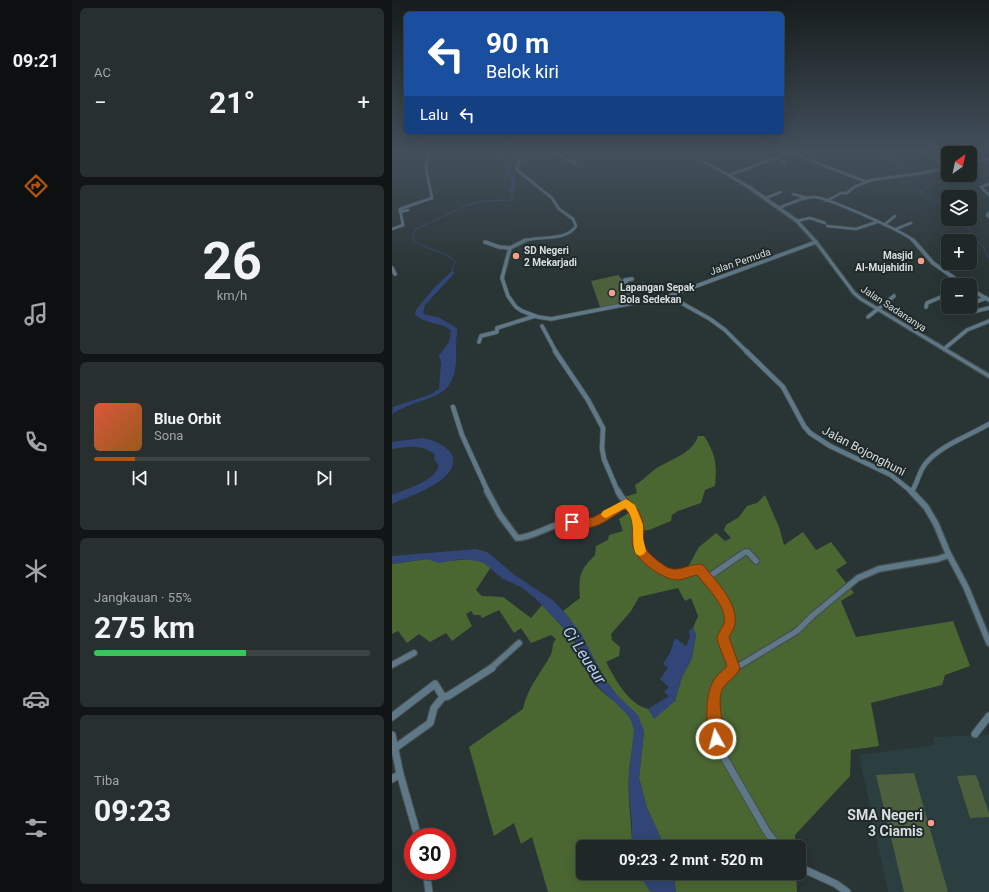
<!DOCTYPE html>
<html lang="id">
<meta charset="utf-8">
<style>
:root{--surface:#1f2727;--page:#272f2f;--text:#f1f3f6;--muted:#a1a5a7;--line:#3c4444;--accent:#b45309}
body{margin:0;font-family:Roboto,sans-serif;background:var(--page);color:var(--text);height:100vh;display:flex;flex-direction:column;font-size:15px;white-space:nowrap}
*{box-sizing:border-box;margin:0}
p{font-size:13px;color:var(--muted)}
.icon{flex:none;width:22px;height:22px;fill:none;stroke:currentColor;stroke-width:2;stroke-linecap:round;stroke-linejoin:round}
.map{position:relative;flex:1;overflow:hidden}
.drawer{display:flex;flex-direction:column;gap:8px;padding:8px;background:#111515;width:320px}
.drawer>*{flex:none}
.banner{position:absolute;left:12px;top:12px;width:380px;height:122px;border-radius:6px;box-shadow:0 4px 16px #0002,0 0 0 1px var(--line);background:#1a4fa0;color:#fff;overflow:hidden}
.needle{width:26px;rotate:33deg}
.controls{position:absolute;left:549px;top:146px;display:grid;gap:8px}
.controls a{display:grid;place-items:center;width:36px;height:36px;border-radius:6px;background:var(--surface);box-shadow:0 4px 16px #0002,0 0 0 1px var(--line);font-size:20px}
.speed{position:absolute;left:12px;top:828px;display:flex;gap:8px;font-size:20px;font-weight:700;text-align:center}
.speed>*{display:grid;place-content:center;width:52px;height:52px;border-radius:50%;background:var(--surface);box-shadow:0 4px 16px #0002,0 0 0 1px var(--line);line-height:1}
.speed .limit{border:6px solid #d22;background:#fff;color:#111}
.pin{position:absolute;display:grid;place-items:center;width:34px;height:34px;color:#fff;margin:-17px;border-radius:8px;box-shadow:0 2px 6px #0006}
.me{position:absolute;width:44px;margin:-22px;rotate:353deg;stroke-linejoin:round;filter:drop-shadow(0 0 3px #0008)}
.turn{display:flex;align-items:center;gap:14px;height:84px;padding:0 16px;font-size:18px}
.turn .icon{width:52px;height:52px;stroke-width:2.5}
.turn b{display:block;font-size:28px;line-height:34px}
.then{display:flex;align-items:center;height:38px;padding:0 16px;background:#0003;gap:8px;font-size:15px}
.big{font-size:30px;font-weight:700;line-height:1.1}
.drawer .tile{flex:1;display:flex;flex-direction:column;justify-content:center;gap:6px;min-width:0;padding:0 14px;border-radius:6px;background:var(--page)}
.drawer .dial{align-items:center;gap:0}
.dial b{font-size:52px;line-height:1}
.song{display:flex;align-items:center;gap:12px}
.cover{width:48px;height:48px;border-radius:6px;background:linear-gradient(135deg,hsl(10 70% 55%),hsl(30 70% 35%))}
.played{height:4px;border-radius:2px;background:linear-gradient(90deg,var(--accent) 15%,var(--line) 15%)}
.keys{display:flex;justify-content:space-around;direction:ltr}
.heat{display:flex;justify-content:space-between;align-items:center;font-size:22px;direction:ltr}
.charge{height:6px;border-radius:3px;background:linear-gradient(90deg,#34c759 55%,var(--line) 0)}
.trip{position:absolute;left:184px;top:840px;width:230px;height:40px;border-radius:6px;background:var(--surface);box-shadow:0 4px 16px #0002,0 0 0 1px var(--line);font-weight:700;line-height:40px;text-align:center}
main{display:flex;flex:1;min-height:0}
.tabs{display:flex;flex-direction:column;width:72px;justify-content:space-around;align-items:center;background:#0c1010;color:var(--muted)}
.tabs .icon{width:28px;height:28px}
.tabs .active{color:var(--accent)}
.tabs b{font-size:18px;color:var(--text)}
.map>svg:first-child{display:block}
.built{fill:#2c3f40}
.green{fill:#4c603d}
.forest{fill:#4a6732;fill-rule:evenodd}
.water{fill:#314676}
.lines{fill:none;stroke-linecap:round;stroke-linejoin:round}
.stream{stroke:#314676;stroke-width:1}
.river{fill:#314676;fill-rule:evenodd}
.minor-far4-casing{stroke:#454f4f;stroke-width:3.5}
.minor-far3-casing{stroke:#454f4f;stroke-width:5}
.minor-far2-casing{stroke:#454f4f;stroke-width:6}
.minor-far1-casing{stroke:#454f4f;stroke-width:8}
.minor-casing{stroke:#454f4f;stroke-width:9}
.tertiary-casing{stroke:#454f4f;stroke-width:2.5}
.minor-far4{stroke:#5e7887;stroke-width:2.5}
.minor-far3{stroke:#5e7887;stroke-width:3.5}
.minor-far2{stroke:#5e7887;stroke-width:4.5}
.minor-far1{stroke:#5e7887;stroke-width:5.5}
.minor{stroke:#5e7887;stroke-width:7}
.tertiary{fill:#5e7887;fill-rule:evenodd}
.route{fill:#b45309;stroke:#753606}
.slow{fill:#f59e0b}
.poi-dot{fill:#f49d8b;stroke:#202a2a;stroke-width:1.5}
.labels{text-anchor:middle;stroke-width:4;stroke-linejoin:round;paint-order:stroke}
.far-poi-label{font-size:10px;font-weight:bold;fill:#d8dede;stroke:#202a2a;text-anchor:start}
.far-street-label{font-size:10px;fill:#d8dede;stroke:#202a2a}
.street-label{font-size:12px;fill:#d8dede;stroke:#202a2a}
.near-poi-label{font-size:14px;font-weight:bold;fill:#d8dede;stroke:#202a2a;text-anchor:end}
.near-water-label{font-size:16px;font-style:italic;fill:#b8cdfc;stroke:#202a2a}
</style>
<main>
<nav class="tabs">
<b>09:21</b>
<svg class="icon active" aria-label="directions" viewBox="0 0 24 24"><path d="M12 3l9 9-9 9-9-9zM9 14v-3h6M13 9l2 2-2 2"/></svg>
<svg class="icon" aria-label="music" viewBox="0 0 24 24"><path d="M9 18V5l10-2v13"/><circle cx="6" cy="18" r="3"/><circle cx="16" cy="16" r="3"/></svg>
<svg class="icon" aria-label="phone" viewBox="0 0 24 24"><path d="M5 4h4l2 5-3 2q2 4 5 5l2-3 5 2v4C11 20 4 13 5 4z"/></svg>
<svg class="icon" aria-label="climate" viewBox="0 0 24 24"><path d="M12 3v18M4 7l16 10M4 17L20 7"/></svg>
<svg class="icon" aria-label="car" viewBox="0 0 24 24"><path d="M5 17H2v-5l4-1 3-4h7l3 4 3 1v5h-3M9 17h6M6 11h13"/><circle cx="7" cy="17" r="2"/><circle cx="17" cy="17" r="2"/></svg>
<svg class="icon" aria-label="filters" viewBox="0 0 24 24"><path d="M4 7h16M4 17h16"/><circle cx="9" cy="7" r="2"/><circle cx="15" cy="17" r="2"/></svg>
</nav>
<section class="drawer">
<div class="tile"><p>AC</p>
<div class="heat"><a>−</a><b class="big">21°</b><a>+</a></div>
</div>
<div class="tile dial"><b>26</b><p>km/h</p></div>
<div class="tile">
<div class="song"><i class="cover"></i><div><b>Blue Orbit</b><p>Sona</p></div></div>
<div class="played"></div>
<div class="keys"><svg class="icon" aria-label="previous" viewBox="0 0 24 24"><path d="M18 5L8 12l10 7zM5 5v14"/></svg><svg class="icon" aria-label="pause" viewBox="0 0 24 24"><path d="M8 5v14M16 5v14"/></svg><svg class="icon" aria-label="next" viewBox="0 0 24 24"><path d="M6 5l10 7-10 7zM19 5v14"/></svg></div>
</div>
<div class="tile"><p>Jangkauan · 55%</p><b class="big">275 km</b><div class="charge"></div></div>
<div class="tile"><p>Tiba</p><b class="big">09:23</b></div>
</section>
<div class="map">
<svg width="597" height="892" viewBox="0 0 597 892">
<rect width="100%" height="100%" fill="#293434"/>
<!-- built -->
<polygon class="built" points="597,735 597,892 496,892 467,755 543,745 541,737"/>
<!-- green -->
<g class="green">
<polygon points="226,275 235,285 240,300 234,301 234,303 208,307 199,281"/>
<polygon points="522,773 556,892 512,892 484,775"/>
<polygon points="584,775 597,813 597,817 578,818 565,776"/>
</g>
<!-- forest -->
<g class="forest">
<path d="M 306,436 L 312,436 C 324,455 325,464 323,486 L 313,490 L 309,503 L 286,511 L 280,515 L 279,521 L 257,530 L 248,531 L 250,556 L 288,576 L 297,565 L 307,547 L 324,533 L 333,541 L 339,538 L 332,530 L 334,525 L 347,517 L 355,506 L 365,503 L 373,495 L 387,527 L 392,545 L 411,532 L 424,550 L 439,542 L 455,563 L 444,570 L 462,593 L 449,601 L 464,637 L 561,621 L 578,666 L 553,675 L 550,685 L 479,703 L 487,746 L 459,750 L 458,776 L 403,835 L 404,847 L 273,847 L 255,808 L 247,778 L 252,731 L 212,678 L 178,619 L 171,611 L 188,598 C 186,576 188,570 203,555 L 204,546 L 216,540 L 217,535 L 231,531 L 227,519 L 241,510 L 233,497 L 245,493 L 243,485 C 250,481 255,475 262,470 C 277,459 300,455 306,436 ZM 286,588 L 293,601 L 299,598 L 306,616 L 301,628 L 304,634 L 300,658 L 290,677 L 283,701 L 262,718 L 256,709 C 236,704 223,679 214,662 L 227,656 L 228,647 L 220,640 L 219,634 L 239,611 L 247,597 Z"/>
<path d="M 35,559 C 60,567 75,551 99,567 L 84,590 L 90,596 L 111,597 L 139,618 L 150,605 C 164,621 179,634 189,652 C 194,661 193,672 200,681 C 212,697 237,707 242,728 C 244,738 237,762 237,774 C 235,798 240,822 240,847 L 191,847 L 191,873 L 246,873 L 259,892 L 156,892 L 140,837 L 129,844 L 122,823 L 102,836 L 77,747 L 131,709 C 136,686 148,675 158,656 C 162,650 159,644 164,639 L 159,635 L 139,643 L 129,628 L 122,633 L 107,610 L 90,618 L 88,615 L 82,615 L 79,611 L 74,614 L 80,626 L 60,641 L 54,633 L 38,642 L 27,634 L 15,643 L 6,631 L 0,634 L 0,564 Z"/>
<polygon points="281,873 404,873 405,892 284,892"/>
</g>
<!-- water -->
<g class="water">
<path d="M 61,270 L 62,273 L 59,277 L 33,305 L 31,313 L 34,315 L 46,317 L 65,328 C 66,334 63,340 64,346 C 67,405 38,391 0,414 L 1,407 L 39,394 L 47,389 L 49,363 L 47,356 L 57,342 L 59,331 C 50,321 32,325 23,314 L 24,310 L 42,288 Z"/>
<path d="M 31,438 C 40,440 55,445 60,455 C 70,480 17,496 0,504 L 0,495 C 16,488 40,483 47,466 L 42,459 L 43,455 C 32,444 14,446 0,449 L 0,442 Z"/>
<polygon points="84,549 95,552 124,576 162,601 171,611 189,633 212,678 223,693 246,715 252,731 247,778 255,808 273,847 240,847 240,825 237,795 237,773 242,729 238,718 229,708 200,681 194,669 191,656 181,638 143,598 129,587 111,579 91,562 70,559 47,563 35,559 0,564 0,556"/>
<polygon points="301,628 304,634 300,658 290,677 283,701 262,719 256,709 277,696 272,692 277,687 268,679 276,668 271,664 278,653 283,638 294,646 298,637 297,630"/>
<polygon points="246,873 281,873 284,892 259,892"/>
</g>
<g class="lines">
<!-- stream -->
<g class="stream">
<polyline points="489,153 505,165 513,167 517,174"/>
<polyline points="519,176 529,179 536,188 527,191 534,197 553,205 554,208 549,211 556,216"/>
<polyline points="562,219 580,231 578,237 591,246 597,258"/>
<path d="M 60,271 L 63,262 C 56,251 34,250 21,240 L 21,234 L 24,229 L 76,205 L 91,201 L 121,200 L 119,191 L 112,182 L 116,163 L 110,153"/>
</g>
<!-- river -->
<polygon class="river" points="114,171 116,171 124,180 123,189 120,192 117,191 119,189 120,180 114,173"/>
<!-- minor-far4 casing -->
<g class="minor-far4-casing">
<g id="minor-far4">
<path d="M 129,153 L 125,170 L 160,198 L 167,209 L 181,219 L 184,226 C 174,242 147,235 131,241"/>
<polyline points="163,153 184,164"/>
<polyline points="399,153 475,182"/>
<polyline points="384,158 393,163"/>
<polyline points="578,162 597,159"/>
<polyline points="551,169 543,156 546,154 556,153"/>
<polyline points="338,175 396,153"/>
<polyline points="597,184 589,187 597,195"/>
<polyline points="401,194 415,198"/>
<polyline points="374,198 389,192"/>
<polyline points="434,201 449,193 455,193 462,187 479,180 530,173 556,168"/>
<path d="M 387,208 C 397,204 412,196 423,197 C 438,199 511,231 522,241"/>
<polyline points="8,212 16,210"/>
<polyline points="597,213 595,215 597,217"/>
<polyline points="405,221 418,218 433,223"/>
<polyline points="492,225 503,216"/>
<polyline points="435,226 464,229 485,222"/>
<polyline points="0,229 11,225 8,209 40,198 34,169 36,153"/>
<polyline points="504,229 519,223"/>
</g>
</g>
<!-- minor-far3 casing -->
<g class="minor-far3-casing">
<g id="minor-far3">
<polyline points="134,240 118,248 110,278 116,296 124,307 130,311 146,317 159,319 277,296 424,242"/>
<polyline points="521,240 541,263 572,285"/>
<polyline points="93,242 107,247 118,248"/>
<polyline points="0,268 3,274"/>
<polyline points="240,279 233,280 243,303"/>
<polyline points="251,285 260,300"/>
<polyline points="578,289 597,300"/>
<polyline points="277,296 318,319 333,330 355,352"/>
<polyline points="578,304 594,298"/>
<polyline points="534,307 535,303 556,294"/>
<polyline points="580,312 597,308"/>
<polyline points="476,317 502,296"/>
<polyline points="150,326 164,352"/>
<polyline points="87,342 89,336 105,332 105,328 143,316"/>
<polyline points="552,349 575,330 597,321"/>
</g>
</g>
<!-- minor-far2 casing -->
<g class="minor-far2-casing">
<g id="minor-far2">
<polyline points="163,351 196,400 211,428 210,448 212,459 226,492"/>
<polyline points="354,351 391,387 412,426 418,433 438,446 499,475 520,492"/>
<polyline points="61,407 70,435 96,492"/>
<path d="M 520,491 C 526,482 527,471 534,463 C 549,445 577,436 597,424"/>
</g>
</g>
<!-- minor-far1 casing -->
<g class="minor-far1-casing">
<g id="minor-far1">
<path d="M 95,491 L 108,515 L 125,538 C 142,538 159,523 178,522 C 187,522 196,526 205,521 C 215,516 225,509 234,503"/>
<path d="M 226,491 C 230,501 241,507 245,518 C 248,528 244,537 246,546 C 248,557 276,576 287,575 C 293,574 300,571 305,569 L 309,571 C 321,584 341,603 338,623 C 337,628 333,632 331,637 L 342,668"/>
<polyline points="519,491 534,507 544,524 556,553 574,587 597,643"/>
<polyline points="315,578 353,552 356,552 364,561"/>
<polyline points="0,665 22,653"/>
<polyline points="98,669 127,643"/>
<polyline points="342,669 405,631 420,616 466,578 487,569 546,559 557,555"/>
</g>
</g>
<!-- minor casing -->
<g class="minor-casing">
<g id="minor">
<polyline points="343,668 328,682 321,701 324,739 333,759 375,832 387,847"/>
<polyline points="0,717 43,684 51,697 56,696 100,668"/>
<polyline points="583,734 597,716"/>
<polyline points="0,735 8,774 26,837"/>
<polyline points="3,748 38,723 42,708 51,697"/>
<polyline points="0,779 8,774"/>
<polyline points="407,867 444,884 455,892"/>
<polyline points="34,871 37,892"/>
</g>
</g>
<!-- tertiary casing -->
<g class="tertiary-casing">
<polygon id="tertiary" points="296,153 298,153 358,186 406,220 425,241 463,292 470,298 597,374 597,378 468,300 461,294 423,243 404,222 356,188"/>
</g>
<!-- minor-far4 -->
<use href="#minor-far4" class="minor-far4"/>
<!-- minor-far3 -->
<use href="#minor-far3" class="minor-far3"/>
<!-- minor-far2 -->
<use href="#minor-far2" class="minor-far2"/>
<!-- minor-far1 -->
<use href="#minor-far1" class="minor-far1"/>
<!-- minor -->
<use href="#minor" class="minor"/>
<!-- tertiary -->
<use href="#tertiary" class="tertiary"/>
</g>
<!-- sky -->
<linearGradient id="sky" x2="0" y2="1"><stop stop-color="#171d1d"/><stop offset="0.55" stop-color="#43505c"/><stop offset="1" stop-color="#43505c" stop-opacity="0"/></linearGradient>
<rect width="597" height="277" fill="url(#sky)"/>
<!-- route -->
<path class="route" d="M 234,499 C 245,503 251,518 252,529 C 252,534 250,542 253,547 C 256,554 266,561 273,566 C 287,575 299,561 311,565 C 323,580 346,603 343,623 C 343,628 339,633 337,637 L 348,668 C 344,678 332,682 329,693 C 325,709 335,730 329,744 L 324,745 L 320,744 C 313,727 312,692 324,677 C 327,673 332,670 335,666 L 325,640 C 325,633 330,629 332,623 C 336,608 314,586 305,575 C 299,576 293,579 287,580 C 272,581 245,561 241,547 C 238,534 245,519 233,509 C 213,521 201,534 176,525 L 175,522 L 176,518 L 180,517 L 189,520 L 202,517 Z"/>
<!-- slow -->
<path class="slow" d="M 234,499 L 243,505 L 251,525 L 251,538 L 254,551 L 252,554 L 248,556 L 244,554 C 238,540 246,520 233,508 L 214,518 L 211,517 L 209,514 L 211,511 Z"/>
<!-- markers -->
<g class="poi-dot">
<circle cx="124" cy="256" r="4"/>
<circle cx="529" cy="261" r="4"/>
<circle cx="220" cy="293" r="4"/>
<circle cx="539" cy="823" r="4"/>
</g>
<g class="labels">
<!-- far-poi labels -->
<g class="far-poi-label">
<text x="132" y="254">SD Negeri<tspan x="132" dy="12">2 Mekarjadi</tspan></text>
<text x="521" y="259" text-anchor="end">Masjid<tspan x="521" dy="12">Al-Mujahidin</tspan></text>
<text x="228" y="291">Lapangan Sepak<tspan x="228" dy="12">Bola Sedekan</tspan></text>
</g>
<!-- far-street labels -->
<g class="far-street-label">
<text transform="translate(348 261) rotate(-19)" y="4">Jalan Pemuda</text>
<text transform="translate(502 308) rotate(33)" y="4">Jalan Sadananya</text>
</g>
<!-- street labels -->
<g class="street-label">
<text transform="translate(472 451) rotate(28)" y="4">Jalan Bojonghuni</text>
</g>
<!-- near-poi labels -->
<g class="near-poi-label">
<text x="531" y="820">SMA Negeri<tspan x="531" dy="16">3 Ciamis</tspan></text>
</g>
<!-- near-water labels -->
<g class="near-water-label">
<text transform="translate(193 655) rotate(57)" y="6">Ci Leueur</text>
</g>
</g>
</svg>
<div class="controls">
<a><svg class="needle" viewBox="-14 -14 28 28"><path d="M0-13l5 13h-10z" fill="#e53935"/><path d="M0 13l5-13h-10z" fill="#a1a5a7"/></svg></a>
<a><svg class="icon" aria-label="layers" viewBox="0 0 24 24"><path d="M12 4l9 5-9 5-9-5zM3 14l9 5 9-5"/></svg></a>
<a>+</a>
<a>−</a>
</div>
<div class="speed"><div class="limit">30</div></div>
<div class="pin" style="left:180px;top:522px;background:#d93025"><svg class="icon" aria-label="arrive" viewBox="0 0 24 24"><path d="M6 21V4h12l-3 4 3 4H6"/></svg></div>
<svg class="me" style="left:324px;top:739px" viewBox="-20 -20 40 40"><circle r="17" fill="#b45309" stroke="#fff" stroke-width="3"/><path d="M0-11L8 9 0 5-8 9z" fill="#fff"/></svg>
<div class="trip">09:23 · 2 mnt · 520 m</div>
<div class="banner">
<div class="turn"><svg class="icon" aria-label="left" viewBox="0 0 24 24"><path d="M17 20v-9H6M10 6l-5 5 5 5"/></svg><div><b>90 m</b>Belok kiri</div></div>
<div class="then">Lalu<svg class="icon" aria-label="left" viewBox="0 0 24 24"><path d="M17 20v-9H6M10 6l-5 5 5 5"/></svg></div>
</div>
</div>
</main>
